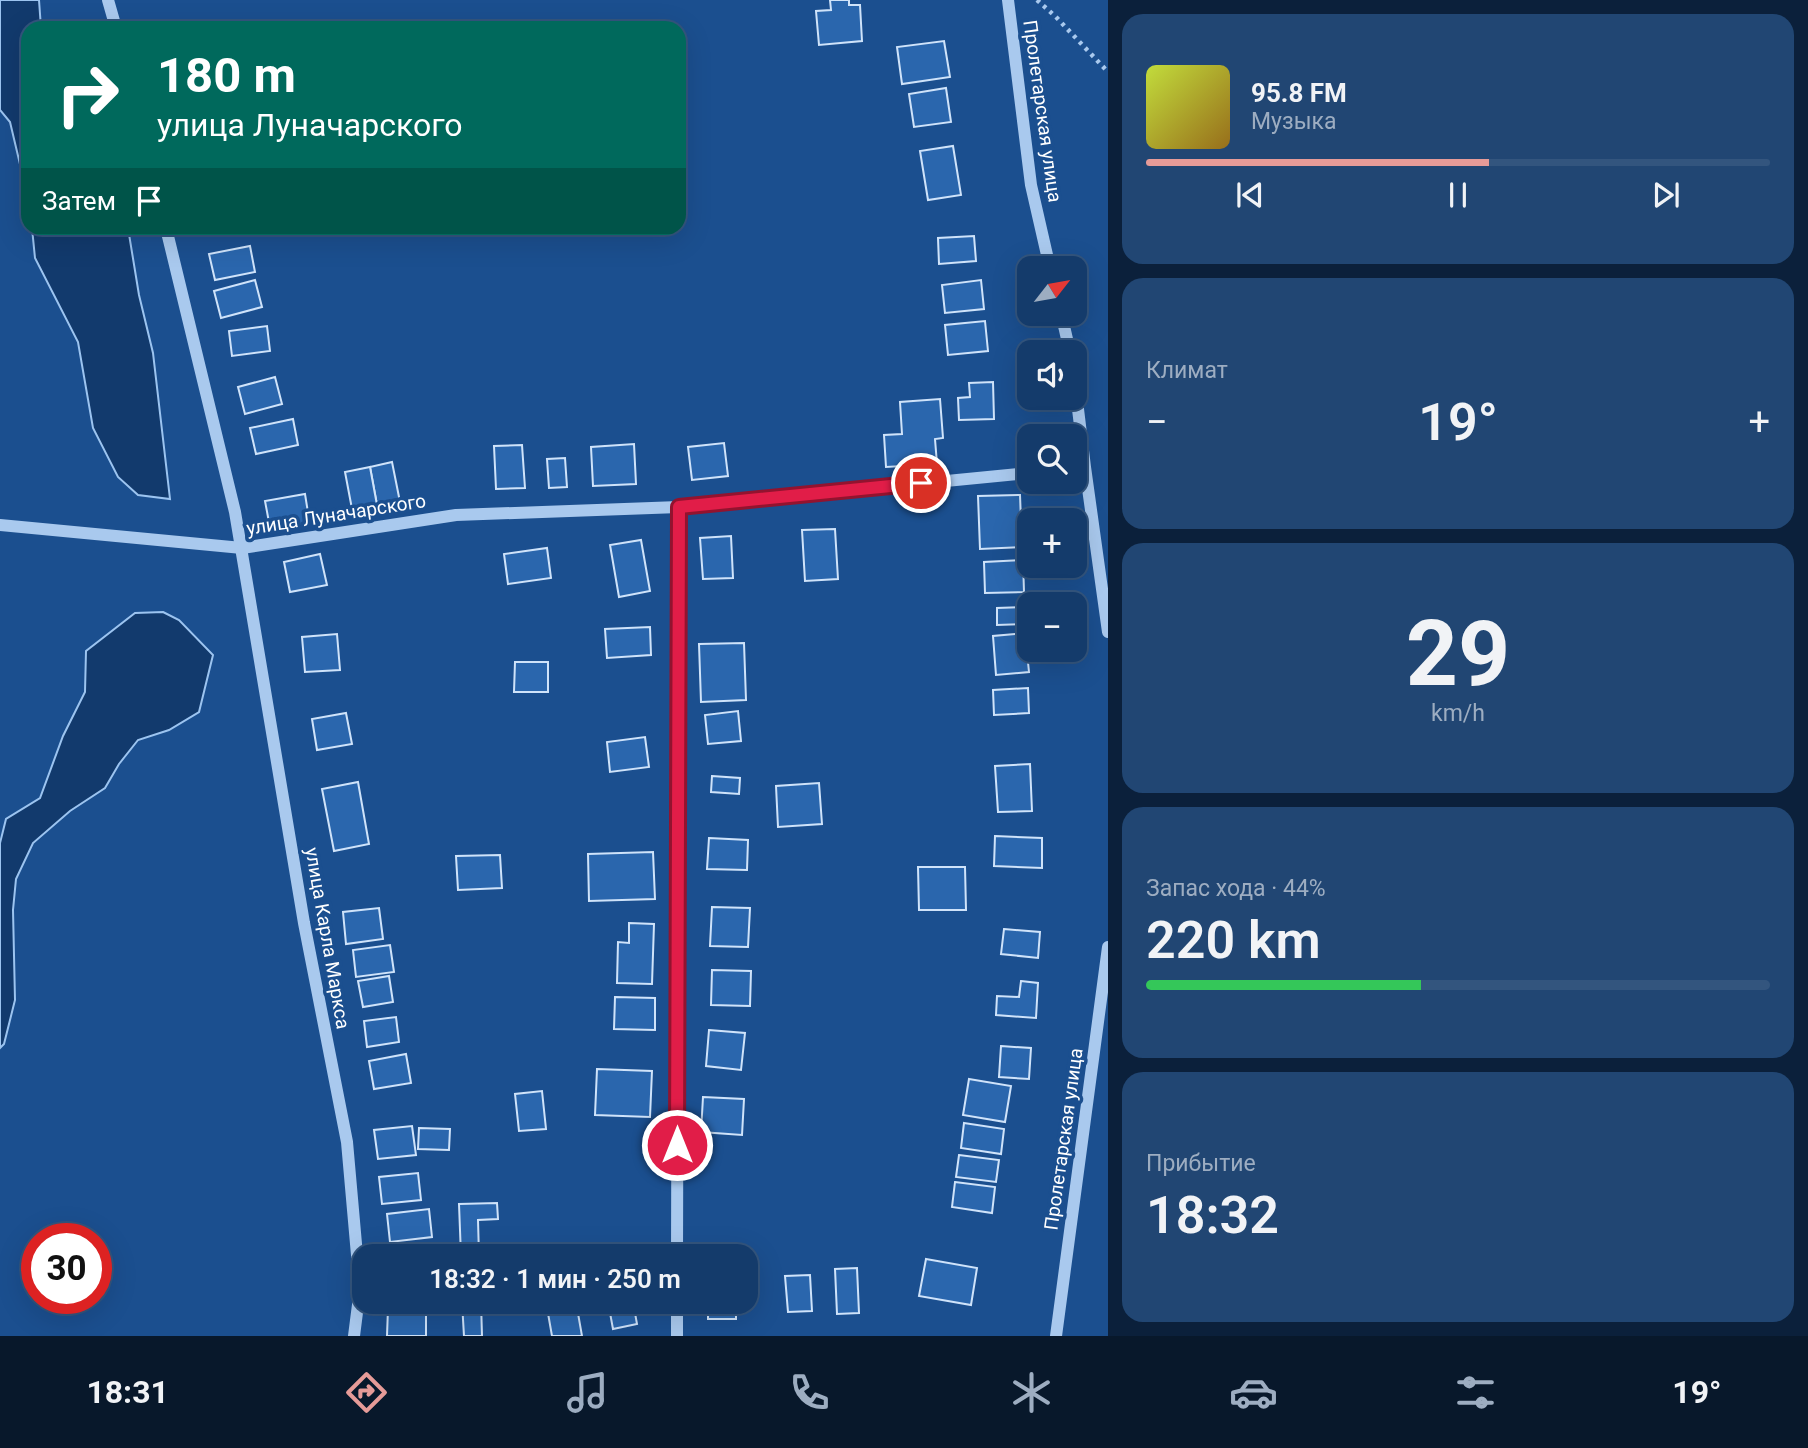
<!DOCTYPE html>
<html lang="ru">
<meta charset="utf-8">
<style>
:root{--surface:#143b6b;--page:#214673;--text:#f1f3f6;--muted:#9dadc1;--line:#33557e;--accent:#e69b98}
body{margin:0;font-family:Roboto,sans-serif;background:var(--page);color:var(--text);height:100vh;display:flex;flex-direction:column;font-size:26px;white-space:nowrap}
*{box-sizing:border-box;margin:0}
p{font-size:23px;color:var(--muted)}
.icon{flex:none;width:38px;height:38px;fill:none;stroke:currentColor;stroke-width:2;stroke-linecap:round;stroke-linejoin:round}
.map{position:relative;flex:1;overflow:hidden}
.sheet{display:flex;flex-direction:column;gap:14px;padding:14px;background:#0b203b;width:700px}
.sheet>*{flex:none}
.hud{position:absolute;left:21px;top:21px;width:665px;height:214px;border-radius:21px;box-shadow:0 7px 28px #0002,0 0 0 2px var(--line);background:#00695c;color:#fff;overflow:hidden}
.needle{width:46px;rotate:59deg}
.fabs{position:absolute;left:1017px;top:256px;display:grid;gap:14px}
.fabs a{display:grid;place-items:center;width:70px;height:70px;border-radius:14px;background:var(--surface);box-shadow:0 7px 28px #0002,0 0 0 2px var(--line);font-size:35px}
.speed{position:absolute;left:21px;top:1223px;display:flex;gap:14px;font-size:35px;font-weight:700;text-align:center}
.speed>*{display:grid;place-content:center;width:91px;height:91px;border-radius:50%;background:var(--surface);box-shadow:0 7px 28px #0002,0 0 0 2px var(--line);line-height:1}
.speed .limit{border:10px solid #d22;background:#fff;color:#111}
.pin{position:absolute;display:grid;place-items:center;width:60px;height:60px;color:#fff;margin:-30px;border:4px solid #fff;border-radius:50%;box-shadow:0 2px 7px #0007}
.me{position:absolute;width:77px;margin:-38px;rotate:0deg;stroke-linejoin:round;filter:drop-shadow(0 0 5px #0008)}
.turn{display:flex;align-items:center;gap:24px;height:147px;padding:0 21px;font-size:32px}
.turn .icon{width:91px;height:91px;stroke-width:2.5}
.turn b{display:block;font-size:49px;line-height:60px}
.then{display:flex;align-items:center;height:66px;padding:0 21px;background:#0003;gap:14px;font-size:26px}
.big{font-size:52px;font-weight:600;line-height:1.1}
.sheet .widget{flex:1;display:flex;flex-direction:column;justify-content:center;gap:10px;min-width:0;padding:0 24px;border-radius:21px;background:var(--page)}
.sheet .dial{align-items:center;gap:0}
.dial b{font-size:91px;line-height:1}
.song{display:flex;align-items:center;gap:21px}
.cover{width:84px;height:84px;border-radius:10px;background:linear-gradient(135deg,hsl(70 70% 55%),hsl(40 70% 35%))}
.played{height:7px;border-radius:4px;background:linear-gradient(90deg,var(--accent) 55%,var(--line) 55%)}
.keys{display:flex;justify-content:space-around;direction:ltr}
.heat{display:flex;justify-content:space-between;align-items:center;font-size:38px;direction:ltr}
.charge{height:10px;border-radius:5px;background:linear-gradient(90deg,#34c759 44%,var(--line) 0)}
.trip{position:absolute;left:352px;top:1244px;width:406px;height:70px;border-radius:21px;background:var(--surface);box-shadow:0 7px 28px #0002,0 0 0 2px var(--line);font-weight:600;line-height:70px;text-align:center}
.tabs{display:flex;height:112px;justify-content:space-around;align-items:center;background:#08182b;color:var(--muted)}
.tabs .icon{width:49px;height:49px}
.tabs .on{color:var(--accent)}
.tabs b{font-size:32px;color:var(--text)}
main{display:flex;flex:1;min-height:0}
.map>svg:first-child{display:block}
.water{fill:#123a6d;stroke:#9cc4f0;stroke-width:2}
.building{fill:#2a66ad;stroke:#cfe3fa;stroke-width:2}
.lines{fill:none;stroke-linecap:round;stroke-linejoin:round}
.path{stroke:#a9c9ee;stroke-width:4.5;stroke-dasharray:3.5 5;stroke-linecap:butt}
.minor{stroke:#a9c9ee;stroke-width:12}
.route-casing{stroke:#92132f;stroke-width:18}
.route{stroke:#e11d48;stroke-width:12}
.labels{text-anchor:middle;stroke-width:7;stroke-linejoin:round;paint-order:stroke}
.street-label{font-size:19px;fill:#fff;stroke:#1b4f8f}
</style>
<main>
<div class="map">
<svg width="1108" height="1336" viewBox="0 0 1108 1336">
<rect width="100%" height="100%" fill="#1b4f8f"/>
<!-- water -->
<g class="water">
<polygon points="0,0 39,0 41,28 28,28 28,198 10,122 0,110"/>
<polygon points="32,228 128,228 139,295 153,353 170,499 138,495 118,477 93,428 78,342 35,258"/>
<polygon points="163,612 179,620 213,655 199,712 169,730 138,740 119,764 105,788 70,811 33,843 16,879 13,910 15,1000 4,1044 0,1048 0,843 6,819 40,798 63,736 85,692 86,651 135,613"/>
</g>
<!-- building -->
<g class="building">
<polygon points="830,0 849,0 849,5 860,5 862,41 819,45 816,11 831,10"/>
<polygon points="944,41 950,77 902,84 897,47"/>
<polygon points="946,88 951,122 914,127 909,94"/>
<polygon points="953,146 961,195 928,200 920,151"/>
<polygon points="974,236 976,261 939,264 938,238"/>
<polygon points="250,246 255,272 215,280 209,254"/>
<polygon points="255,280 262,307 221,318 214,291"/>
<polygon points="981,280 984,309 945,313 942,285"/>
<polygon points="985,321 988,351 948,355 945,325"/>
<polygon points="267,326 270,351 232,356 229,331"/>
<polygon points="275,377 282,404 245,414 238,387"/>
<polygon points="993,382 994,419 959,420 958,398 970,397 969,383"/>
<polygon points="940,399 943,438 935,439 937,464 886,467 884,435 902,434 900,402"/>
<polygon points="293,419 298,445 256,454 250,428"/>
<polygon points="724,443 728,476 692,480 688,447"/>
<polygon points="634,444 636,484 593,486 591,447"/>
<polygon points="522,445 525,488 496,489 494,446"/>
<polygon points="565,458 567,487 549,488 547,459"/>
<polygon points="392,462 400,502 377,505 370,467"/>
<polygon points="370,467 377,505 352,509 345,472"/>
<polygon points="305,494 310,525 271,533 265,501"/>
<polygon points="1020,495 1022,547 980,549 978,496"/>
<polygon points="835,529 838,579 805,581 802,530"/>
<polygon points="731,536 733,578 703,579 700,538"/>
<polygon points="641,540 650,591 619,597 610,545"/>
<polygon points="547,548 551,578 508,584 504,554"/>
<polygon points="320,554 327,585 290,592 284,562"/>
<polygon points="1023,560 1024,592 985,593 984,562"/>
<polygon points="1025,607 1026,624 997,625 997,608"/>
<polygon points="650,627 651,655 607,658 605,629"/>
<polygon points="1025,633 1029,672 996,675 993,636"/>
<polygon points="337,634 340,670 305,672 302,637"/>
<polygon points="744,643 746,700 701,702 699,644"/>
<polygon points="515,662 548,662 548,692 514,692"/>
<polygon points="1028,688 1029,713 994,715 993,690"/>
<polygon points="738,711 741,741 708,744 705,715"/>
<polygon points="346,713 352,744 317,750 312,719"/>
<polygon points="645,737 649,767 610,772 607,742"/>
<polygon points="1030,764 1032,811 998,812 995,766"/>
<polygon points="712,776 740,778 739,794 711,792"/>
<polygon points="358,782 369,844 334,851 322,789"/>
<polygon points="819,783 822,824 778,827 776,786"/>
<polygon points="995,836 1042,838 1042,868 994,866"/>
<polygon points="709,838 748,840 747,870 707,869"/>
<polygon points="653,852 655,899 589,901 588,854"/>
<polygon points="500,855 502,888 458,890 456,856"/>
<polygon points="918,867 965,867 966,910 919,910"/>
<polygon points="712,907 750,908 748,947 710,946"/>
<polygon points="379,908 383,939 346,944 343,912"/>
<polygon points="629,923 654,924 652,984 617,983 618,942 629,943"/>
<polygon points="1004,929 1040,932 1038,958 1001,954"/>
<polygon points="390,945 394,972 356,977 353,950"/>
<polygon points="712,970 751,971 750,1006 711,1005"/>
<polygon points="389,976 393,1002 363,1007 358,981"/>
<polygon points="1021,981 1038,983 1036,1018 996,1015 997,996 1019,997"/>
<polygon points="615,997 655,998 655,1030 614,1029"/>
<polygon points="396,1017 399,1042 367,1047 364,1021"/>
<polygon points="709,1030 745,1033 741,1070 706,1066"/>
<polygon points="1001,1046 1031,1048 1029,1079 999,1077"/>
<polygon points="406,1054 411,1083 374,1089 369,1061"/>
<polygon points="597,1069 652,1071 650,1117 595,1115"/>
<polygon points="969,1079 1011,1086 1005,1122 963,1115"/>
<polygon points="542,1091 546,1129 519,1131 515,1094"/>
<polygon points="703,1097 744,1099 742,1135 701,1132"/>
<polygon points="964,1123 1004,1129 1001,1154 961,1148"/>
<polygon points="412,1126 416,1155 378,1159 374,1130"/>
<polygon points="419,1128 450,1129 449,1150 418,1149"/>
<polygon points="959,1155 999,1160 996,1182 956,1177"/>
<polygon points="418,1173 421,1200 382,1204 379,1177"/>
<polygon points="955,1182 995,1187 992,1213 952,1207"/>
<polygon points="497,1203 498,1219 478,1220 479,1256 461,1256 459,1204"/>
<polygon points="429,1209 432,1237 390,1242 387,1214"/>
<polygon points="926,1259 977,1268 971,1305 919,1296"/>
<polygon points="857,1268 859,1313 837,1314 835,1269"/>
<polygon points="810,1275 812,1311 788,1312 785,1276"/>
<polygon points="462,1302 481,1302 482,1336 464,1336"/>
<polygon points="546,1302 576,1302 582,1336 552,1336"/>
<polygon points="608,1302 633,1302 637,1324 613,1329"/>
<rect x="708" y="1302" width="28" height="17"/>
<polygon points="388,1308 426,1310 426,1336 387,1336"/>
</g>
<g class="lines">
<!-- path -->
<polyline class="path" points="1037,0 1056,17 1108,72"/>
<!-- minor -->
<g class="minor">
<polyline points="108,0 116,28"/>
<polyline points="1008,0 1031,185 1050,268"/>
<polyline points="166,228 235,512 304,923 347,1142 360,1289 354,1336"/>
<polyline points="1061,313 1070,352"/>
<polyline points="1074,376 1085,467 1108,632"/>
<polyline points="0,525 242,548 456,515 679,507 1029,473"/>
<polyline points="677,1256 679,507"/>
<polyline points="677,1336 677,1302"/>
<polyline points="1056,1336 1108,947"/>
</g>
</g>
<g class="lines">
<!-- route casing -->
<g class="route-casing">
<polyline id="route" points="677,1145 679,507 921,483"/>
</g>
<!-- route -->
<use href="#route" class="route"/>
</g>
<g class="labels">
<!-- street labels -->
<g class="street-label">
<text transform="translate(1043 111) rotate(82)" y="7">Пролетарская улица</text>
<text transform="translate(336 514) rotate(-9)" y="7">улица Луначарского</text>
<text transform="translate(328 938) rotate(80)" y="7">улица Карла Маркса</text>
<text transform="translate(1063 1139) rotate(-82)" y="7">Пролетарская улица</text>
</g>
</g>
</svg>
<div class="fabs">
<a><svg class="needle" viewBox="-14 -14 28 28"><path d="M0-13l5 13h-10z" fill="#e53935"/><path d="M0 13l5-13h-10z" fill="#9dadc1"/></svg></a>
<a><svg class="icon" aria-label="sound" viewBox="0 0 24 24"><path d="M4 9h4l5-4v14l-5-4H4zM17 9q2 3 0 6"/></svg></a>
<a><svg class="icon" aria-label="search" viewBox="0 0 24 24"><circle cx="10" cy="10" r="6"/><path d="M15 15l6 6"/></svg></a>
<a>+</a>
<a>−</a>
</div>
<div class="speed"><div class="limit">30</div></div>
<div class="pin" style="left:921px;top:483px;background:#d93025"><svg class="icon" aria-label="arrive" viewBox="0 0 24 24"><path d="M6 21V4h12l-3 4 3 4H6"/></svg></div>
<svg class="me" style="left:677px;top:1145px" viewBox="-20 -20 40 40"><circle r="17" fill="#e11d48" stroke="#fff" stroke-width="3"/><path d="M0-11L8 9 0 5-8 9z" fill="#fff"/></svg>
<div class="trip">18:32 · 1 мин · 250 m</div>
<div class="hud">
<div class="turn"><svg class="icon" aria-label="right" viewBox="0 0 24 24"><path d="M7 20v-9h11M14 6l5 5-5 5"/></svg><div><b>180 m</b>улица Луначарского</div></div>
<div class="then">Затем<svg class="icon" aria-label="arrive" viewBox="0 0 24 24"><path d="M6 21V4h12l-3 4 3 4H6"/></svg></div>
</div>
</div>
<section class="sheet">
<div class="widget">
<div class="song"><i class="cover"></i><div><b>95.8 FM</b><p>Музыка</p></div></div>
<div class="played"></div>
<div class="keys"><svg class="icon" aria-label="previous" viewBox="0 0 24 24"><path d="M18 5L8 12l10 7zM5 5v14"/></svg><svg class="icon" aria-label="pause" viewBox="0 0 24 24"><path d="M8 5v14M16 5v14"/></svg><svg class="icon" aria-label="next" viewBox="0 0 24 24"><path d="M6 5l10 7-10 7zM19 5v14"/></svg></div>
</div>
<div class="widget"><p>Климат</p>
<div class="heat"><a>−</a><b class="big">19°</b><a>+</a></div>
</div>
<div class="widget dial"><b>29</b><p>km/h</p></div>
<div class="widget"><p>Запас хода · 44%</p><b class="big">220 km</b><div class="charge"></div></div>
<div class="widget"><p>Прибытие</p><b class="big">18:32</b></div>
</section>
</main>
<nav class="tabs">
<b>18:31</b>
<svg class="icon on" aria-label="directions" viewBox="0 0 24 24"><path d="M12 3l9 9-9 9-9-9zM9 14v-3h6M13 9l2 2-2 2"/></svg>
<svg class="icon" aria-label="music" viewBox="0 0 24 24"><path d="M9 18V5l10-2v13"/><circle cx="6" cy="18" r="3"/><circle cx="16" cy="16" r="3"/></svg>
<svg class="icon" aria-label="phone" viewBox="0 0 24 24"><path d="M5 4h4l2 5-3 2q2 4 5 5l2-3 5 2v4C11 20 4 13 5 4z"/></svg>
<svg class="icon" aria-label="climate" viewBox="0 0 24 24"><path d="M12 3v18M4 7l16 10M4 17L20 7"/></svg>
<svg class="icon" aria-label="car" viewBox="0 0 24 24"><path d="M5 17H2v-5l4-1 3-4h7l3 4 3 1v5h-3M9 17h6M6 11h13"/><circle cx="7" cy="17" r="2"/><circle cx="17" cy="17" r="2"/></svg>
<svg class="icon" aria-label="filters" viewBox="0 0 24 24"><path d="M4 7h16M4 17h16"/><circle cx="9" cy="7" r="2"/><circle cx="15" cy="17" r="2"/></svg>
<b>19°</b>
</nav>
